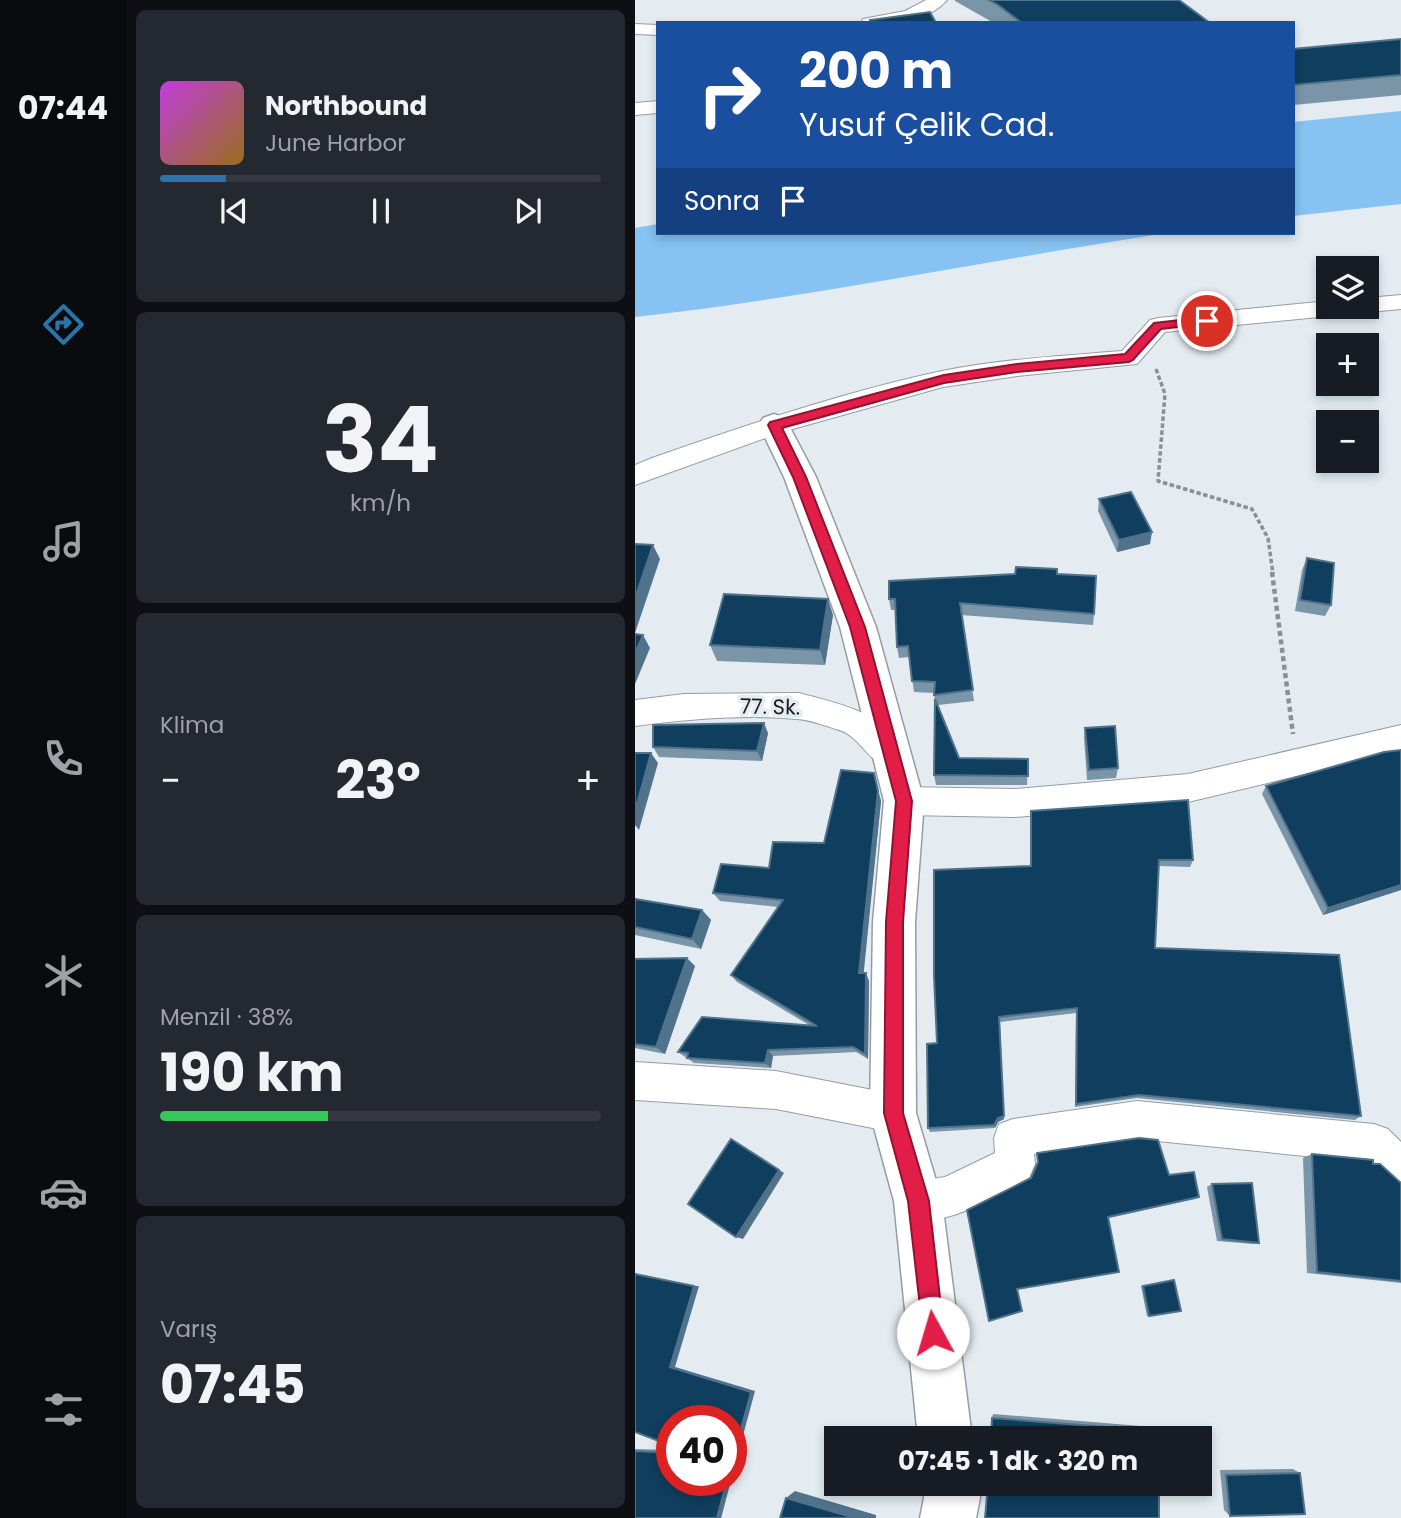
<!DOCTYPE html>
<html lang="tr">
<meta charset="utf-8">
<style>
:root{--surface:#171b24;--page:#242831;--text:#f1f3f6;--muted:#9ea1a6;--line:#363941;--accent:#2b74a8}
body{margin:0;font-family:Poppins,sans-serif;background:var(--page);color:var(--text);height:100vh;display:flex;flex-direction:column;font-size:26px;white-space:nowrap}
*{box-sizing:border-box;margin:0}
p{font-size:23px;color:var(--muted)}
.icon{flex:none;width:38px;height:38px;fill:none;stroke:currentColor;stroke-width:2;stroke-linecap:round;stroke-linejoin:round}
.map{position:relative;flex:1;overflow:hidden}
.panel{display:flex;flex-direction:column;gap:10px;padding:10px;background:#0d0f14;width:509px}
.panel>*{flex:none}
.banner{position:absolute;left:21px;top:21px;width:639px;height:214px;border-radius:0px;box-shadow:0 4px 10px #0003;background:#1a4fa0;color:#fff;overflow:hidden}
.buttons{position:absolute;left:681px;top:256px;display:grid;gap:14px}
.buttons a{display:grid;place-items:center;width:63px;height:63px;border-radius:0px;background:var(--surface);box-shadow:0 4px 10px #0003;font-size:35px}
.speed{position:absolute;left:21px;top:1405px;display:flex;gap:14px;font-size:35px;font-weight:700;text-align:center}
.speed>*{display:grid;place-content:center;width:91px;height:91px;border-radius:50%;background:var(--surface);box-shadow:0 4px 10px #0003;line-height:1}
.speed .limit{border:10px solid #d22;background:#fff;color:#111}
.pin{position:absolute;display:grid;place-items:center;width:60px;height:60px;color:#fff;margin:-30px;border:4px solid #fff;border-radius:50%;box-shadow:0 2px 7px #0007}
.me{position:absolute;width:77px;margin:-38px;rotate:354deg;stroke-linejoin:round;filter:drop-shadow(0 0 5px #0008)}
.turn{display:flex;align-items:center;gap:24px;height:147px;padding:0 28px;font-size:32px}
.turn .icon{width:91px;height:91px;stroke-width:2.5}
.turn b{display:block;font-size:49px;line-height:60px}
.then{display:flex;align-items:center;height:66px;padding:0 28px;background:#0003;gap:14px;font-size:26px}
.big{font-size:52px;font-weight:700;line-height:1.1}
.panel .widget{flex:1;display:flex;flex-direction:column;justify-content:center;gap:10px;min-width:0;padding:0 24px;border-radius:10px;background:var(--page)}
.panel .dial{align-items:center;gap:0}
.dial b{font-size:91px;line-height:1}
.song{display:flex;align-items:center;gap:21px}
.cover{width:84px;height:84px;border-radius:10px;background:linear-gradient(135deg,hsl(290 70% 55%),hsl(40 70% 35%))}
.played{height:7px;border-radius:4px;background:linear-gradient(90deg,var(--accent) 15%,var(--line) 15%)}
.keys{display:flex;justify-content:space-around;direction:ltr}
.heat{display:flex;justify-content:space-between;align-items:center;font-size:38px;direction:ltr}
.charge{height:10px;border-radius:5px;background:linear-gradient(90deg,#34c759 38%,var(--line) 0)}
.trip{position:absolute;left:189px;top:1426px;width:388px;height:70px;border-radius:0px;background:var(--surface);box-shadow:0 4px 10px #0003;font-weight:700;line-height:70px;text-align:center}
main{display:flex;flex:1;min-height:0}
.dock{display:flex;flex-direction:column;width:126px;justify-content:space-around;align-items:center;background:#090b0e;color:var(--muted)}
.dock .icon{width:49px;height:49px}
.dock .selected{color:var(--accent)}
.dock b{font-size:32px;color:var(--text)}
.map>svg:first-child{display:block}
.water{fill:#86c2f2}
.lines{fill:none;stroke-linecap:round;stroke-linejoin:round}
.minor-casing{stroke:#959da3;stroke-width:2}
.tertiary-casing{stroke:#959da3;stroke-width:3}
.path-far1{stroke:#898f93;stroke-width:3.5;stroke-dasharray:4.5 2.5;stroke-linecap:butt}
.path{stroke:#898f93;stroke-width:4.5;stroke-dasharray:5 3.5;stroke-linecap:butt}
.minor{fill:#fff;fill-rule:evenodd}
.tertiary{fill:#fff;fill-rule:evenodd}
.wall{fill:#7a95a8}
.shaded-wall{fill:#50728a}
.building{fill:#103e5e;stroke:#50728a;stroke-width:2}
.route{fill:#e11d48;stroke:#92132f;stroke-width:2}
.labels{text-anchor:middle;stroke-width:7;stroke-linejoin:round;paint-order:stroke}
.street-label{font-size:21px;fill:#191c1e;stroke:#e4ecf2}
</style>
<main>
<nav class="dock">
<b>07:44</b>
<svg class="icon selected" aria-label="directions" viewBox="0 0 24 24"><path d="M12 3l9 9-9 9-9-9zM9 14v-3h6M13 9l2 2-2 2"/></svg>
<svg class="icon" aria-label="music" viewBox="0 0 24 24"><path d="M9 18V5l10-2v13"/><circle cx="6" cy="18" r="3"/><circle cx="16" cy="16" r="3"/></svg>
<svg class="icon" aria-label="phone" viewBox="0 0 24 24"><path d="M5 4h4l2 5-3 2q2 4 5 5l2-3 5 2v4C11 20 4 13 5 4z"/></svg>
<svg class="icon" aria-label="climate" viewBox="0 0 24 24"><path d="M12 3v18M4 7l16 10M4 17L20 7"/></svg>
<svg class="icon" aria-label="car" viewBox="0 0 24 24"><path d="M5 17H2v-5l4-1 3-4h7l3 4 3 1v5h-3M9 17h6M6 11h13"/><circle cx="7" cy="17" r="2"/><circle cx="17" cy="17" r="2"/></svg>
<svg class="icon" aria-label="filters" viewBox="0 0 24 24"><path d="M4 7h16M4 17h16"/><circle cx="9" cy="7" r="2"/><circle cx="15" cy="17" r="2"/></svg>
</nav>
<section class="panel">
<div class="widget">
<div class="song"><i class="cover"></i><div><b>Northbound</b><p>June Harbor</p></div></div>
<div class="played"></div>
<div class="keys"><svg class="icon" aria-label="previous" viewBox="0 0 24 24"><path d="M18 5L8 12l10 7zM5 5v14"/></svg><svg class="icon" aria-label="pause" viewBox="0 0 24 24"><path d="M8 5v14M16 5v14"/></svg><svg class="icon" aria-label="next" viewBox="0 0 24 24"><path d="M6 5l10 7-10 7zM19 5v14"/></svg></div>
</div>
<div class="widget dial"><b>34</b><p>km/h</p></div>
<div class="widget"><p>Klima</p>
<div class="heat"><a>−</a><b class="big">23°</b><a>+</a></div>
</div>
<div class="widget"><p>Menzil · 38%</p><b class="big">190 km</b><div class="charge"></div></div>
<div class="widget"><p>Varış</p><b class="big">07:45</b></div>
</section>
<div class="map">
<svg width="766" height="1518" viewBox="0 0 766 1518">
<rect width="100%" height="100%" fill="#e4ecf2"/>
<!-- water -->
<g class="water">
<polygon points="766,111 766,204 658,216 658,122"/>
<path d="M 23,224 L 23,233 L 532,233 C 355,260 178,297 0,317 L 0,228 Z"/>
</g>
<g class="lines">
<!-- minor casing -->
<g class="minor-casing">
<g id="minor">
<path d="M 291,0 L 312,0 C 291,24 255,23 225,23 L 228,19 L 270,11 Z"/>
<polygon points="0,24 23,25 23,35 0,34"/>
<polygon points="23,101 23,113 0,115 0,103"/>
<path d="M 766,295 L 766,309 L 530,332 L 502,364 L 382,376 L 308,387 L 147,432 L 0,485 L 0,465 L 17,458 C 112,425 209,392 307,371 C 366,359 427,356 487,351 L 515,320 L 523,318 L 693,301 L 693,306 L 732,306 L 732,298 Z"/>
<path d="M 164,693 C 204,704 251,712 271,753 L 266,763 C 235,774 229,737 204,730 C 191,726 176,720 162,719 C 109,714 53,719 0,726 L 0,700 L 49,694 Z"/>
<polygon points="766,725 766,751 553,802 380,817 269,815 258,811 253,801 258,791 269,787 380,789 553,774"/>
<polygon points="0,1062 141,1071 258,1094 272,1099 277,1113 272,1127 258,1132 141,1109 0,1100"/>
<path d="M 502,1101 L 739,1124 L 753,1129 L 766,1142 L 766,1190 L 752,1184 L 730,1162 L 502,1139 L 399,1154 L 400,1164 L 394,1178 C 358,1196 310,1232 269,1215 L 263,1201 L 269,1187 L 283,1181 L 310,1177 L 360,1153 L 359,1138 L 364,1124 L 378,1119 Z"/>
</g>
</g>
<!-- tertiary casing -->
<g class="tertiary-casing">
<g id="tertiary">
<polygon points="139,414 150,418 181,477 241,627 289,801 280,922 281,1113 307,1201 337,1438 283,1438 259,1201 235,1113 238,922 249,801 205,627 149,477 124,425 128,418"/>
<polygon points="288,1484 344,1484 345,1498 341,1518 285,1518 289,1498"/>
</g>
</g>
<!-- path-far1 -->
<polyline class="path-far1" points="521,369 530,394 523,481 617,509 633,538 638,574"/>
<!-- path -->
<polyline class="path" points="637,572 658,734"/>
<!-- minor -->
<use href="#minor" class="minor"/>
<!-- tertiary -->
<use href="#tertiary" class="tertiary"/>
</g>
<!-- wall -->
<g class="wall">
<polygon points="320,0 544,0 575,23 359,23 320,1"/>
<polygon points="766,39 766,95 658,105 658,49"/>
<polygon points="464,499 515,544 482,552 463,511"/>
<polygon points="672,558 696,605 690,616 660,611 667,570"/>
<polygon points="422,574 459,614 458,625 326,615 339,701 303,705 324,758 393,759 392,785 301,785 299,775 300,702 299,693 279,692 274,657 264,658 262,647 261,610 256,610 254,599"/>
<polygon points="198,615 190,665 82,661 75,645"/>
<polygon points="450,728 483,768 481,778 452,780 449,738"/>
<polygon points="133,733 127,761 24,757 18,747"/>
<polygon points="766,750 766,890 688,915 627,794 631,786"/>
<polygon points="239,773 246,801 228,973 234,981 233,1059 221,1052 138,1056 136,1068 59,1063 43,1052 174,1025 102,982 96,975 143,907 85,901 78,893 189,843"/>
<polygon points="396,811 558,860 555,867 524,866 520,948 726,1116 720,1120 502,1098 440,1107 441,1013 365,1022 369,1119 363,1122 360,1128 295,1132 293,1128 302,1043 396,866"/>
<polygon points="0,899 67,910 76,920 66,949 0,935"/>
<polygon points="0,959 60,966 30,1054 0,1048"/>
<polygon points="402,1153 534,1175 564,1197 560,1199 474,1218 382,1290 354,1321 396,1178 402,1163"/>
<polygon points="677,1154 738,1164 766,1183 766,1283 672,1273 668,1158"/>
<polygon points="577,1184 624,1243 618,1244 582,1241 572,1187"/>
<polygon points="539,1280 514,1316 512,1316 506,1286"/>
<polygon points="358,1414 518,1427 523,1431 357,1418"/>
<polygon points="0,1449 37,1450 37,1480 96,1480 86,1518 0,1518"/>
<polygon points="658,1469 665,1473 595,1516 589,1510 585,1470"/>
</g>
<!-- shaded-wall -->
<g class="shaded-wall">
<polygon points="517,532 515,544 482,552 484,540"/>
<polygon points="18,545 25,559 0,633 0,598"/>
<polygon points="193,599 198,615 190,665 185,650"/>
<polygon points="8,635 15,648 0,684 0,653"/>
<polygon points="129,723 133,733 127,761 122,751"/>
<polygon points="16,753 23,763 4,830 0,825 0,811"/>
<polygon points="243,791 246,801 228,980 224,973"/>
<polygon points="766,885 766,890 688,915 693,908"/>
<polygon points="67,910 76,920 66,949 57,939"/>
<polygon points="52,958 60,966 30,1054 21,1047"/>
<polygon points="231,973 234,981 233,1059 230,1054"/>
<polygon points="364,1017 369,1119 363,1122 360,1128 359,1125 363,1118"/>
<polygon points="133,1050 138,1056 136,1068 130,1063"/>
<polygon points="96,1139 149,1173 108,1239 101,1237"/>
<polygon points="59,1286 64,1286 40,1367 120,1391 96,1480 96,1466 35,1367"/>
<polygon points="92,1480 96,1480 86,1518 82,1518"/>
<polygon points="160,1491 241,1515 241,1518 220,1518 151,1498"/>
</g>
<!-- building -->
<g class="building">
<polygon points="354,0 544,0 575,23 387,23 363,5"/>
<polygon points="295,12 301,23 236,23 235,20"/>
<polygon points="766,39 766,75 658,85 658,49"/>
<polygon points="496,492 517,532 484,540 464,499"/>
<polygon points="0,544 18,545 0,598"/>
<polygon points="672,558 699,563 696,605 665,600"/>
<polygon points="381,567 422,569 422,574 461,576 459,614 325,603 338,690 299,695 300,682 277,681 273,646 262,647 260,599 254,599 254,581 380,574"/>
<polygon points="89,594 193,599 185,650 75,645"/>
<polygon points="0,634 8,635 0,653"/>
<polygon points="300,699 324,758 393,759 393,776 299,775"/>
<polygon points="129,723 122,751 18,747 18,725"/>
<polygon points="480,726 483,768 454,770 450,728"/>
<polygon points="766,750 766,885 693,908 631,786 749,752"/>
<polygon points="0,753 16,753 0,811"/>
<polygon points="206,770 239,773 243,791 224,973 231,973 230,1054 218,1047 133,1050 130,1063 52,1058 53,1053 43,1052 67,1017 182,1026 96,975 148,900 78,893 86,864 134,868 138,842 189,843"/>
<polygon points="553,800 558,860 524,860 520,948 704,955 726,1116 504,1095 441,1104 442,1008 364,1017 369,1116 363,1118 359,1125 293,1128 292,1044 302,1043 299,976 299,870 396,866 396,811"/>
<polygon points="0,899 67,910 57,939 0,927"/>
<polygon points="52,958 21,1047 0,1044 0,959"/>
<polygon points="504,1138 523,1140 534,1175 559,1172 564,1197 473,1217 484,1272 382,1289 387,1311 354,1321 332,1210 396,1178 403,1162 402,1153"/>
<polygon points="96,1139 144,1170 101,1237 53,1204"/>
<polygon points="677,1154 738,1160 738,1164 745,1164 766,1183 766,1281 682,1272"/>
<polygon points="617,1183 624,1243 587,1239 577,1184"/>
<polygon points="0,1274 59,1286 35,1367 116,1392 96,1466 96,1421 37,1421 37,1446 0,1432"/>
<polygon points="539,1280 546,1311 514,1316 508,1286"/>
<polygon points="357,1418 523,1431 523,1438 356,1438"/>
<polygon points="0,1451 37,1453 37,1480 92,1480 82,1518 0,1518"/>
<polygon points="665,1473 670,1514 595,1516 591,1475"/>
<polygon points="353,1484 524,1484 524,1518 350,1518"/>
<polygon points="151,1498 220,1518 145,1518"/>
</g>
<!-- route -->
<polygon class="route" points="572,317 576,318 576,323 526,329 498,360 494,362 382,372 309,383 147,428 171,477 230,627 277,801 268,922 268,1113 294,1201 309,1333 306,1341 298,1344 291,1341 288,1333 273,1201 249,1113 251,922 261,801 215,627 158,477 133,425 135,422 309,375 382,364 490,354 519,323"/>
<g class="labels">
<!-- street labels -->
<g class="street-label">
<text transform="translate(135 707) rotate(1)" y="7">77. Sk.</text>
</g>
</g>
</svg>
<div class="buttons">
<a><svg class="icon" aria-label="layers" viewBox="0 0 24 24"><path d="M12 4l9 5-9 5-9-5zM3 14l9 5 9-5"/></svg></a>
<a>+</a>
<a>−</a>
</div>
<div class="speed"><div class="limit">40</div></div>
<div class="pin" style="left:572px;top:321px;background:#d93025"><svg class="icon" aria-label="arrive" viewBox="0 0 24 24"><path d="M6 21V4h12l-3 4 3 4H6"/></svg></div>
<svg class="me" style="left:298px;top:1333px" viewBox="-20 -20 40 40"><circle r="19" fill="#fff"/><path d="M0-13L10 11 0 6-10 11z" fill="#e11d48"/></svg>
<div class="trip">07:45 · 1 dk · 320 m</div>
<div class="banner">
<div class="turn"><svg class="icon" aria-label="right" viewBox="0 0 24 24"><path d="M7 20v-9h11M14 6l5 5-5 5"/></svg><div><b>200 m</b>Yusuf Çelik Cad.</div></div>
<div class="then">Sonra<svg class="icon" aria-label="arrive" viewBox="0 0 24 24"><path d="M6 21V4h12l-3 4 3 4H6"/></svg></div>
</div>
</div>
</main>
